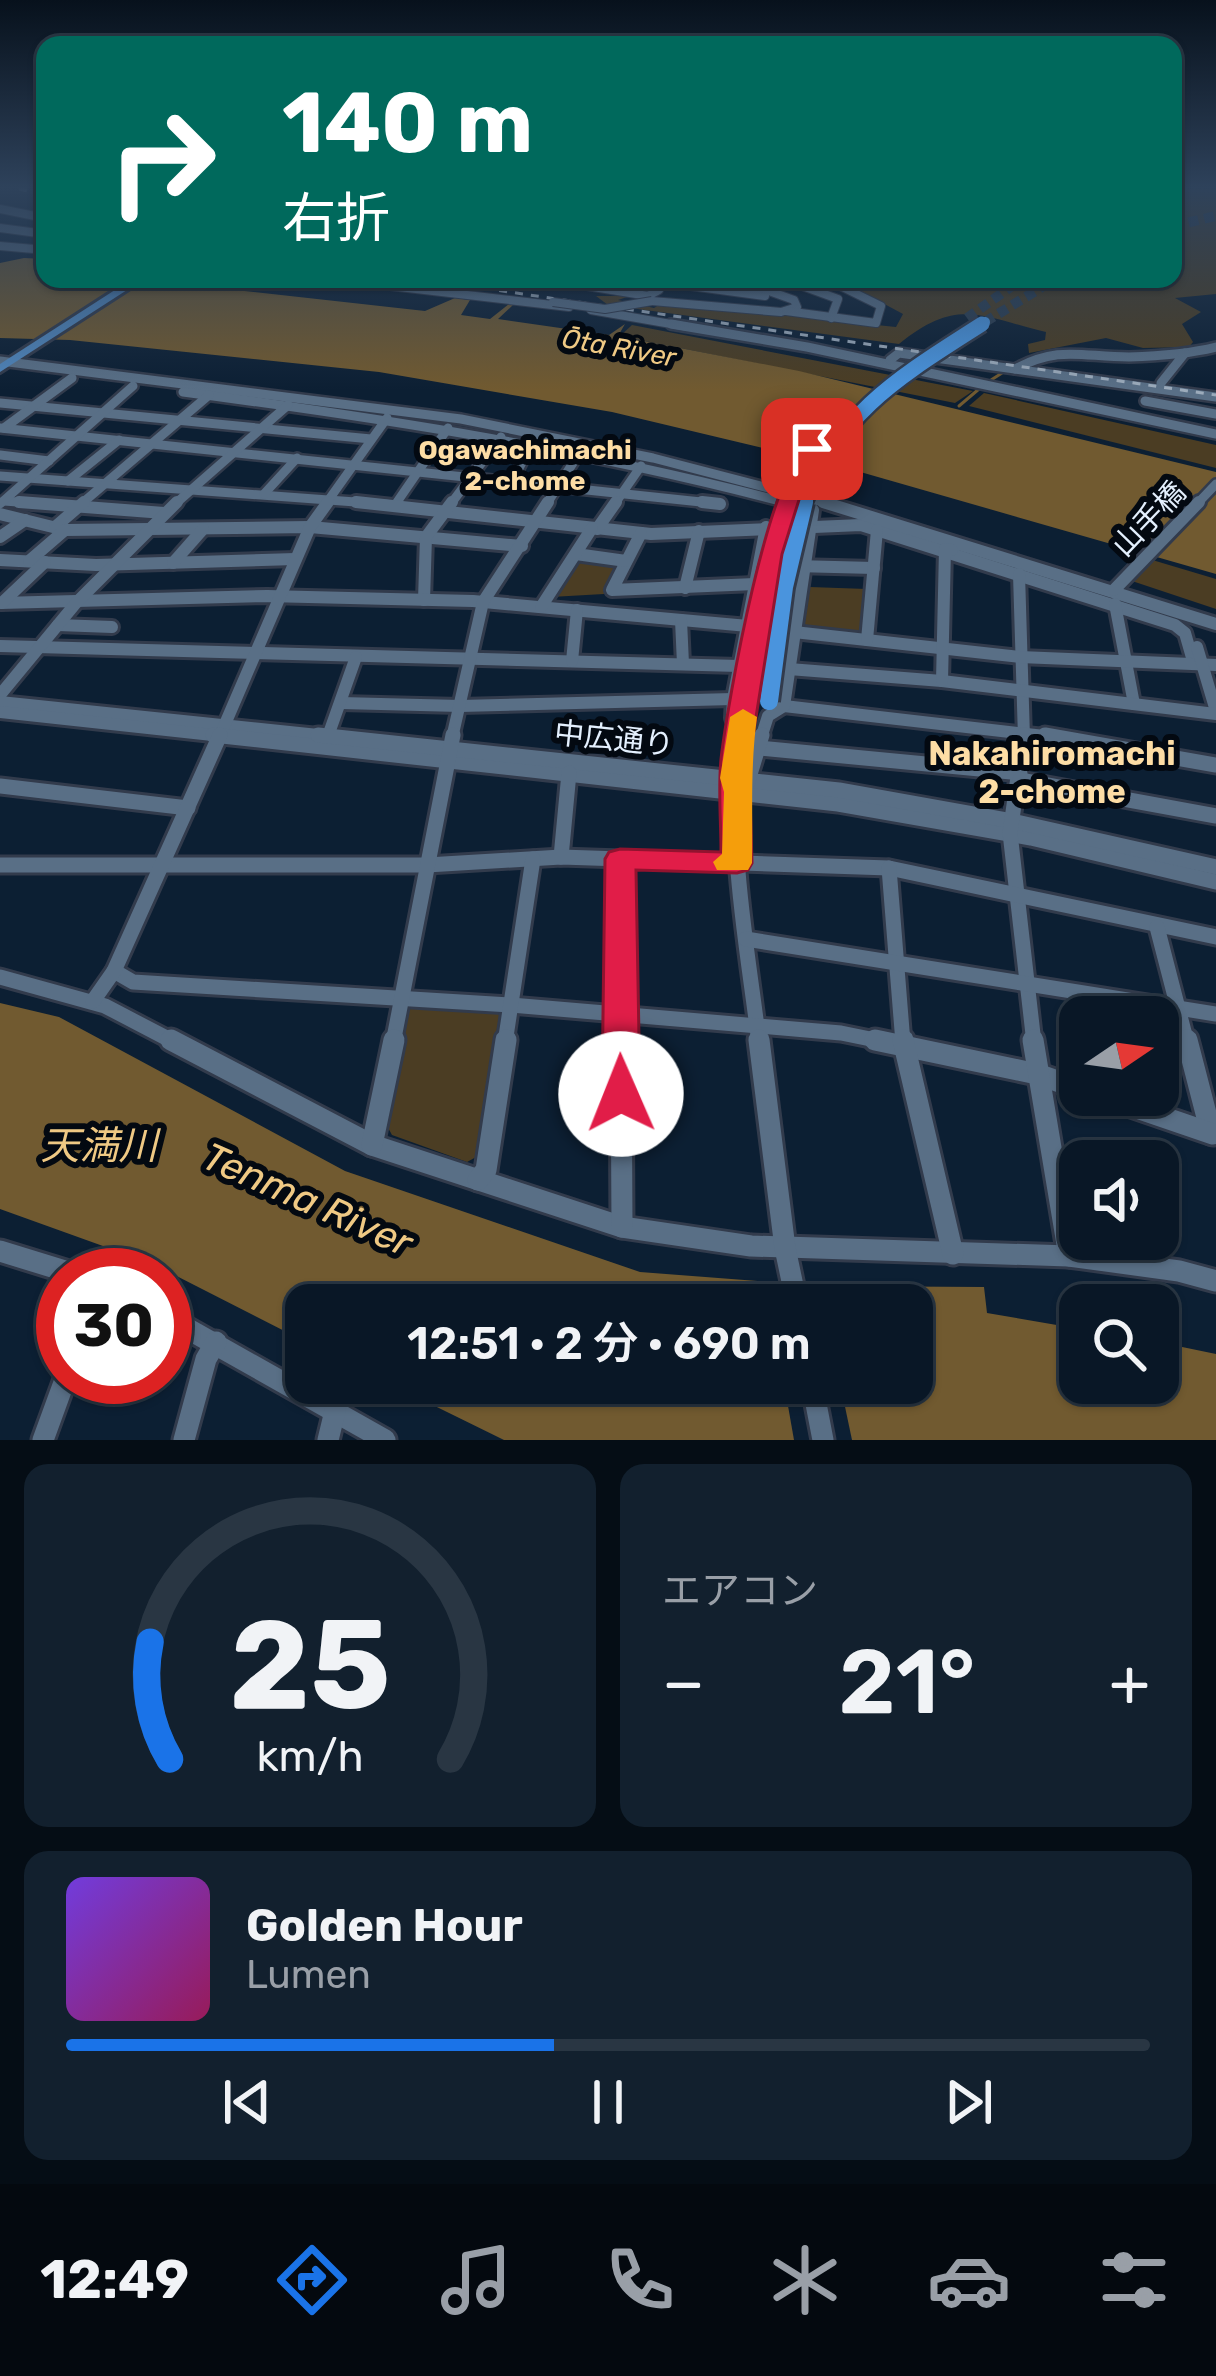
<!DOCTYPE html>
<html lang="ja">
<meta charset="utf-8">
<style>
:root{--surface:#091726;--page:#12202e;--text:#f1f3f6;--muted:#999fa7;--line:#293643;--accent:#1a73e8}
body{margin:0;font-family:Rubik,"Noto Sans JP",sans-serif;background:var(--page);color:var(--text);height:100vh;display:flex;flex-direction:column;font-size:45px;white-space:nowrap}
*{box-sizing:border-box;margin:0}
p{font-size:39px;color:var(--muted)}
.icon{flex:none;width:66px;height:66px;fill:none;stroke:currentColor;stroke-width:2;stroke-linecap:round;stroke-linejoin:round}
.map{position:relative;height:1440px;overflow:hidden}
.drawer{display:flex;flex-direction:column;gap:24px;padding:24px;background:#050d15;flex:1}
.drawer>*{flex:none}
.banner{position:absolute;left:36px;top:36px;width:1146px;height:252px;border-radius:24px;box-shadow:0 3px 9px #0004,0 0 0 3px var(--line);background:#00695c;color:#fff;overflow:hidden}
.needle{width:78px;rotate:77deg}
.tools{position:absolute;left:1059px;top:996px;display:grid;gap:24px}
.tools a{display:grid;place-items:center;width:120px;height:120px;border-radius:24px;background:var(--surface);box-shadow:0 3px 9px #0004,0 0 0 3px var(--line);font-size:60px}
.speed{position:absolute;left:36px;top:1248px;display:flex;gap:24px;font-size:60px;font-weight:700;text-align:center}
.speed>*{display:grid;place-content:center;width:156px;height:156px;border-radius:50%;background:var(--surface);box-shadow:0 3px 9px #0004,0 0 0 3px var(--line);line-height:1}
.speed .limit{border:18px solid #d22;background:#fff;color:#111}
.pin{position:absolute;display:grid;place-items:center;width:102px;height:102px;color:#fff;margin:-51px;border-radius:24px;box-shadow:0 6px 18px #0006}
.me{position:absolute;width:132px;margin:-66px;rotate:359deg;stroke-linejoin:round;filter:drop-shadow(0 0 9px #0008)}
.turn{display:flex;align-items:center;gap:42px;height:252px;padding:0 48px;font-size:54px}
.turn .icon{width:156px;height:156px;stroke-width:2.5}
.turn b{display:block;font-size:84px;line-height:102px}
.big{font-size:90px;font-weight:600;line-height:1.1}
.drawer .tile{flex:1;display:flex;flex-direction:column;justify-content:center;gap:18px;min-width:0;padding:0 42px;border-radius:24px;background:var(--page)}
.drawer .dial{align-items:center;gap:0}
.dial svg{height:312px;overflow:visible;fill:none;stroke:var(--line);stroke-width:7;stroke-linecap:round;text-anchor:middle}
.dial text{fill:var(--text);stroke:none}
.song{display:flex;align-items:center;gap:36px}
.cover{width:144px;height:144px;border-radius:18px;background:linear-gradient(135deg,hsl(260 70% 55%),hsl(330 70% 35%))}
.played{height:12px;border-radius:6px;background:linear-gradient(90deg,var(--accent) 45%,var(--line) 45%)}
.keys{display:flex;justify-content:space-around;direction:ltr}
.heat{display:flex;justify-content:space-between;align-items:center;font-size:66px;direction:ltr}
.drawer .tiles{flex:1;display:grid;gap:24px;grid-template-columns:1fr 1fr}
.tile:last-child{grid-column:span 2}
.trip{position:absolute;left:285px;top:1284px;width:648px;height:120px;border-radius:24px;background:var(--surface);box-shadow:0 3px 9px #0004,0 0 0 3px var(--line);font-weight:600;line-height:120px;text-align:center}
.tab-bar{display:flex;height:192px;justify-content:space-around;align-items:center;background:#04090f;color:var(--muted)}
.tab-bar .icon{width:84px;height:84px}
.tab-bar .active{color:var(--accent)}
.tab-bar b{font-size:54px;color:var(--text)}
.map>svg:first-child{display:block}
.green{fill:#4b3d23}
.water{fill:#715a30}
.pier{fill:#0c1f33}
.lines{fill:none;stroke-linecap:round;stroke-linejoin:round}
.stream{stroke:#715a30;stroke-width:3}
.highway-tunnel{stroke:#2c3e51;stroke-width:10;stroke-dasharray:10 6;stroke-linecap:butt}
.minor-far4-casing{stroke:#323b4c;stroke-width:10}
.minor-far3-casing{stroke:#323b4c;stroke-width:14}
.minor-far2-casing{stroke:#323b4c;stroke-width:18}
.minor-far1-casing{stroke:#323b4c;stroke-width:21}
.minor-casing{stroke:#323b4c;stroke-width:27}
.major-casing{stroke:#323b4c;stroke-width:6}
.highway-casing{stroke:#323b4c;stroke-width:6}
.minor-far4{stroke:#596f86;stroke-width:8}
.minor-far3{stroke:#596f86;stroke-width:9}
.minor-far2{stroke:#596f86;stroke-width:12}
.minor-far1{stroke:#596f86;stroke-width:15}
.minor{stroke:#596f86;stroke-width:21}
.major{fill:#5085ba;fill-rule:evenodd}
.highway{fill:#4a94dd;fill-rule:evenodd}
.rail{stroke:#9cabbb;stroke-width:3;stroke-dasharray:8 8;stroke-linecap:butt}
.minor-bridge-casing{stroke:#323b4c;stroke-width:10;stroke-linecap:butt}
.highway-bridge-far2-casing{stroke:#323b4c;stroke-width:14;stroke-linecap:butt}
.highway-bridge-far1-casing{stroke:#323b4c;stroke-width:20;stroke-linecap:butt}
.highway-bridge-casing{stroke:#323b4c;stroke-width:24;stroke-linecap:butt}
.minor-bridge{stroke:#596f86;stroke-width:8}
.highway-bridge-far2{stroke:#4a94dd;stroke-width:10}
.highway-bridge-far1{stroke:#4a94dd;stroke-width:15}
.highway-bridge{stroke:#4a94dd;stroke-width:18}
.route{fill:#e11d48;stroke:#92132f;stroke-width:3}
.slow{fill:#f59e0b}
.labels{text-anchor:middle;stroke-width:12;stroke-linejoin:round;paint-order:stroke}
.far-water-label{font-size:27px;font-style:italic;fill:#efc984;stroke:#030911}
.far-neighbourhood-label{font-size:27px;font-weight:bold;fill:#fddda5;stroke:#030911}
.street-label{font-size:30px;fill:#e4f0fe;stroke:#030911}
.neighbourhood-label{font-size:33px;font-weight:bold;fill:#fddda5;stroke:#030911}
.near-water-label{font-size:39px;font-style:italic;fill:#efc984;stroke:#030911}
</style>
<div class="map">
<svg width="1216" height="1440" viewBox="0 0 1216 1440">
<rect width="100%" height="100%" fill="#0c1f33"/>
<!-- green -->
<g class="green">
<path d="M 1173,189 L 1216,189 L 1216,294 L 1175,298 L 1201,312 L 1182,324 L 1193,342 L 1189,347 L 1143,348 L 1106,338 L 1029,353 L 1028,344 L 1045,340 L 1046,332 C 979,316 957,297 899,344 L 608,305 L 596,296 L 630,296 L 618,300 L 654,308 L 662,303 L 896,327 L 903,314 L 849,285 L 859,279 L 1173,279 Z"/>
<polygon points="632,325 973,391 955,403 620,336"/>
<polygon points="984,393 1216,445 1216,468 969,406"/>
<polygon points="576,557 621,565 604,594 551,597"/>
<polygon points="1149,559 1216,579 1216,609 1129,580"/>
<polygon points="810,587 867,589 863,633 855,636 804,628"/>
<polygon points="414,1006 497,1010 500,1014 478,1156 467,1162 392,1135 386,1124 405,1011"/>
</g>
<!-- water -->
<g class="water">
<polygon points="24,258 45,259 45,279 162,279 158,282 176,279 172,283 425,311 455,298 470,300 461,315 490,319 509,304 514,304 498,319 609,335 625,324 618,336 799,371 1216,472 1216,574 843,467 612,412 379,372 70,340 0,338 0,263"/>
<polygon points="0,1003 59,1017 345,1171 640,1272 825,1286 984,1287 987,1313 1080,1329 1080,1383 1158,1383 1158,1342 1216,1354 1216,1440 504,1440 388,1383 912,1383 912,1305 306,1305 306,1342 153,1264 0,1209"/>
</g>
<!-- pier -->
<polygon class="pier" points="784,1383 840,1383 852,1440 794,1440"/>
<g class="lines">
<!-- stream -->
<g class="stream">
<polyline points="991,380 1002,373"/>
<polyline points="959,406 979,389"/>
</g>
<!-- highway-tunnel -->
<g class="highway-tunnel">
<polyline points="1173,226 1216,216"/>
<polyline points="967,318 1022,279"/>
<polyline points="985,322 1055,279"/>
</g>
<!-- minor-far4 casing -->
<g class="minor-far4-casing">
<g id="minor-far4">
<polyline points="0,209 45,218"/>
<polyline points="0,228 45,234"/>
<polyline points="0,246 45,250"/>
<polyline points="330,279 569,307"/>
<polyline points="583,279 581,285 648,296 659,290"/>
<polyline points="639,279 765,296"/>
<polyline points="783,279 838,299 831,318"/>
<polyline points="652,301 781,312 797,307 794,300 735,279"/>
<polyline points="591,310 688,327"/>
<polyline points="786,311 876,323 881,306 826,279"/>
</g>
</g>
<!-- minor-far3 casing -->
<g class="minor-far3-casing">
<g id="minor-far3">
<polyline points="671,324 807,347 1216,434"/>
<polyline points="890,360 899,353 1216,397"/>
<polyline points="0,361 461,419 653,458 834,505"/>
<path d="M 1015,369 C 1060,345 1082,357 1129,357 C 1158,356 1188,354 1216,347"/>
<polyline points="1161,383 1185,353"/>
<path d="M 183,392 C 389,419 594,451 795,505"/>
<polyline points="1145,401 1216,414"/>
<polyline points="0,403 371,439"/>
<polyline points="0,428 720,504"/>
<polyline points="4,428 72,378"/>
<polyline points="0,455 49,461"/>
<polyline points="0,476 396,505"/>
<polyline points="513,480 532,443"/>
<polyline points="68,481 119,440"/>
<polyline points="264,494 297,458"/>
<polyline points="4,501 59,505"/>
<polyline points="0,504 133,386"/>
<polyline points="80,505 209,395"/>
<polyline points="174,505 288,405"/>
<polyline points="325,505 387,418"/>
<polyline points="395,505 448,428"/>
<polyline points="450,505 501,437"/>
<polyline points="546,505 580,452"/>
<polyline points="614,505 641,466"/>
<polyline points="1196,505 1216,484"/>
</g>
</g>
<!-- minor-far2 casing -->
<g class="minor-far2-casing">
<g id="minor-far2">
<polyline points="19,502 164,513"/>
<polyline points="356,502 651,534 861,525 1175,625 1185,633 1193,661"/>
<polyline points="702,502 720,504"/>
<polyline points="823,502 1216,624"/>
<polyline points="0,514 65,530 310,527 522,546"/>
<polyline points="55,527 84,502"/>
<polyline points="597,529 616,502"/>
<polyline points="641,533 612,590 755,584"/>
<polyline points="0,537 25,520"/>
<polyline points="576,554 626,561"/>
<polyline points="0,560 96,565 295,559"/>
<polyline points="29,561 65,530"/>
<polyline points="173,563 203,529"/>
<polyline points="795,566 874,568"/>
<polyline points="1019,574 1024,738"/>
<polyline points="685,588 699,531"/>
<polyline points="1114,590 1199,502"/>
<polyline points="424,600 426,537 452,502"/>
<polyline points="0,603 267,596 473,601 748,626"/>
<polyline points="2,603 45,562"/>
<polyline points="1115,604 1134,704"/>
<polyline points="541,607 592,528"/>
<polyline points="681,620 683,664"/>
<polyline points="58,625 112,627"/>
<polyline points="794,632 1020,657 1216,665"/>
<polyline points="867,640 877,530"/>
<polyline points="0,646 739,666"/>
<polyline points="1197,647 1216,711"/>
<polyline points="572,661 577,610"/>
<polyline points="789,669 942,681 1216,714"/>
<polyline points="942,681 945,549 952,550"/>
<polyline points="0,695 76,603 177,502"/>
<polyline points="0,702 347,738"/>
<polyline points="341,703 460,706 733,699"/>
<polyline points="784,706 1062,738"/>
<polyline points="0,712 240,738"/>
<polyline points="328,736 356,657"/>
<polyline points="219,738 310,527 328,502"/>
<polyline points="452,738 483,602 548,502"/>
<polyline points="740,738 732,718 733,699 766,527"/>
<polyline points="761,738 768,716 784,706 813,510 784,502"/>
</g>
</g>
<!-- minor-far1 casing -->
<g class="minor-far1-casing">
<g id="minor-far1">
<polyline points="213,735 838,804 1031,838 1216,882"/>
<polyline points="318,735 839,790 1012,821 1216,867"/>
<path d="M 741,735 C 725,835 747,943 759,1043"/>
<polyline points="1024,735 1010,833 1034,1043"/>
<polyline points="1045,735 1216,765"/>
<polyline points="760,748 1020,773"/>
<polyline points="1020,780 1216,816"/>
<polyline points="747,784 762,735"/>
<polyline points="0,786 188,808"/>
<polyline points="561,857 569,773"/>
<polyline points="620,859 621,1043"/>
<polyline points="0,865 427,865 561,857 889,868 1216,937"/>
<polyline points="889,868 903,1043"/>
<polyline points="1157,927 1187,1043"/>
<polyline points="746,939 1216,1014"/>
<polyline points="114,971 133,982 511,1005 841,1033 890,1043"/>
<polyline points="0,977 105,1006 176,1043"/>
<polyline points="93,1001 114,971 220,735"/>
<polyline points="393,1043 453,735"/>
<polyline points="505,1043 533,859"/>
</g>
</g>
<!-- minor casing -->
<g class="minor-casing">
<g id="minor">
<polyline points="171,1040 372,1145 622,1227 751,1246 1069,1256 1179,1271 1216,1281"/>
<polyline points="621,1040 622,1227"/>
<polyline points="759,1040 785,1248 797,1305"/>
<polyline points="875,1040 1037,1074 1080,1089"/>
<polyline points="903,1040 953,1254"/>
<polyline points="1033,1040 1069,1256"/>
<polyline points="1187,1040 1211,1133"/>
<polyline points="1099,1095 1213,1134"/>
<polyline points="372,1145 394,1040"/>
<polyline points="478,1180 486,1170 506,1040"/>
<polyline points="0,1251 78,1275"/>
<polyline points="165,1316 385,1440"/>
<polyline points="812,1383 823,1440"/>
<polyline points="43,1440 66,1377"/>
<polyline points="184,1440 206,1359 216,1342"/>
<polyline points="328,1440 335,1411"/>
</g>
</g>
<!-- major casing -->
<g class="major-casing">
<polygon id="major" points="132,279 144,279 0,372 0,364"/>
</g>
<!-- highway casing -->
<g class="highway-casing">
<polygon id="highway" points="746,692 756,698 752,735 741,741 730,735 736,698"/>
</g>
<!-- minor-far4 -->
<use href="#minor-far4" class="minor-far4"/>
<!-- minor-far3 -->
<use href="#minor-far3" class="minor-far3"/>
<!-- minor-far2 -->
<use href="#minor-far2" class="minor-far2"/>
<!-- minor-far1 -->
<use href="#minor-far1" class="minor-far1"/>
<!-- minor -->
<use href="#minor" class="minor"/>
<!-- major -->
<use href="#major" class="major"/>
<!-- highway -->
<use href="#highway" class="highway"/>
<!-- rail -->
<g class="rail">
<polyline points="19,189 45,195"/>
<polyline points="420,279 1216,395"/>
</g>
<!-- minor-bridge casing -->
<g class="minor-bridge-casing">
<polyline id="minor-bridge" points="553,302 605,309 652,301"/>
</g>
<!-- highway-bridge-far2 casing -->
<g class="highway-bridge-far2-casing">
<polyline id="highway-bridge-far2" points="978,327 985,322"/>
</g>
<!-- highway-bridge-far1 casing -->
<g class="highway-bridge-far1-casing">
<g id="highway-bridge-far1">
<polyline points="786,505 811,451"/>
<path d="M 803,505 C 839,411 901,376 982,324"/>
</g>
</g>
<!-- highway-bridge casing -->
<g class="highway-bridge-casing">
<g id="highway-bridge">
<polyline points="746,698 768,571 788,502"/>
<polyline points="769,701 784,587 804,502"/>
</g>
</g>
<!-- minor-bridge -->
<use href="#minor-bridge" class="minor-bridge"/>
<!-- highway-bridge-far2 -->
<use href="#highway-bridge-far2" class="highway-bridge-far2"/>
<!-- highway-bridge-far1 -->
<use href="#highway-bridge-far1" class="highway-bridge-far1"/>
<!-- highway-bridge -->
<use href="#highway-bridge" class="highway-bridge"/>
</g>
<!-- sky -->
<linearGradient id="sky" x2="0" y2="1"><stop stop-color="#07111c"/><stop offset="0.48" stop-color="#2e425b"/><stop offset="1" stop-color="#2e425b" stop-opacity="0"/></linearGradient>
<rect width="1216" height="390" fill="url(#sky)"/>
<!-- route -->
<path class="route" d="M 812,443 L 822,449 L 803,487 L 782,554 L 749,761 L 752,863 L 748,870 L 737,873 L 636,870 L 640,1094 L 634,1105 L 621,1110 L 608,1105 L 602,1094 L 605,859 L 609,852 L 620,849 L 721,852 C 721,821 718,789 721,759 C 727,707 769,461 812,443 Z"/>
<!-- slow -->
<path class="slow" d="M 743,709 L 757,717 C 750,769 753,811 752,863 L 748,870 L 717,870 L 713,862 L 722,854 L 724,792 L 720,778 L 730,717 Z"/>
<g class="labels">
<!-- far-water labels -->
<g class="far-water-label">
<text transform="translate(619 348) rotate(10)" y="9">Ōta River</text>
</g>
<!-- far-neighbourhood labels -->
<g class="far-neighbourhood-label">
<text x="525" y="459">Ogawachimachi<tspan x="525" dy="31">2-chome</tspan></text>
</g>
<!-- street labels -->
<g class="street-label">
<text transform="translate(1149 519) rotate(-46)" y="10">山手橋</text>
<text transform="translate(614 739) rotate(6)" y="10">中広通り</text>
</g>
<!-- neighbourhood labels -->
<g class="neighbourhood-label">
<text x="1052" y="765">Nakahiromachi<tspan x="1052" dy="38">2-chome</tspan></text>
</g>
<!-- near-water labels -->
<g class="near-water-label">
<text x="99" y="1159">天満川</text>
<text transform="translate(308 1199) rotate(24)" y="14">Tenma River</text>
</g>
</g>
</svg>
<div class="tools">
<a><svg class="needle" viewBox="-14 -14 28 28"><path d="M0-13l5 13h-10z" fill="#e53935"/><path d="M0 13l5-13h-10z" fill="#999fa7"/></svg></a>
<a><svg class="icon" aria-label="sound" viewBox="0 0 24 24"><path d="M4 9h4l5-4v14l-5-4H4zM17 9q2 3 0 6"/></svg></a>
<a><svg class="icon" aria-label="search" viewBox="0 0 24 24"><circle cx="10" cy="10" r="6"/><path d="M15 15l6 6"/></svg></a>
</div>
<div class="speed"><div class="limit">30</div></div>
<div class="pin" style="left:812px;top:449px;background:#d93025"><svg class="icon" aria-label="arrive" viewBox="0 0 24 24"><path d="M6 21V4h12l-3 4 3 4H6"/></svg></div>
<svg class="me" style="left:621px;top:1094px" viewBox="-20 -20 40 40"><circle r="19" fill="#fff"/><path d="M0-13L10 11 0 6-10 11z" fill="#e11d48"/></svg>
<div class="trip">12:51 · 2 分 · 690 m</div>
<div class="banner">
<div class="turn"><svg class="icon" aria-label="right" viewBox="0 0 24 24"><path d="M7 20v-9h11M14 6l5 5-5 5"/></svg><div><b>140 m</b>右折</div></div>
</div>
</div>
<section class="drawer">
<div class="tiles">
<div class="tile dial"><svg viewBox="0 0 100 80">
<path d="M14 69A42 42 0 1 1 86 69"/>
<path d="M14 69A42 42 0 0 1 9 39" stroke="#1a73e8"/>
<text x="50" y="56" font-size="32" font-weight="700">25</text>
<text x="50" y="72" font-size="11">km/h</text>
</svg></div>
<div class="tile"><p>エアコン</p>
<div class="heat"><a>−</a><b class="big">21°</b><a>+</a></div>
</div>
<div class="tile">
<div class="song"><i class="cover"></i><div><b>Golden Hour</b><p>Lumen</p></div></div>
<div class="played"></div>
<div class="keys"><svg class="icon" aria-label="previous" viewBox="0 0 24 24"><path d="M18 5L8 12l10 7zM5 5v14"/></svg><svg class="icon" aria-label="pause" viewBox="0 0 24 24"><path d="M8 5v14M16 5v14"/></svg><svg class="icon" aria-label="next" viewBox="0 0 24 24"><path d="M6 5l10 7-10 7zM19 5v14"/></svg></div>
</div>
</div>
</section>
<nav class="tab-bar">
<b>12:49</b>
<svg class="icon active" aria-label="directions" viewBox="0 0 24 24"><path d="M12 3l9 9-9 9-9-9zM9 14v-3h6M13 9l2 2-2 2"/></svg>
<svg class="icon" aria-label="music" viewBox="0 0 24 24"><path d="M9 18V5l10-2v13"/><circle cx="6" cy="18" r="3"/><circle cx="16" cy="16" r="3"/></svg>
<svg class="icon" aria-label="phone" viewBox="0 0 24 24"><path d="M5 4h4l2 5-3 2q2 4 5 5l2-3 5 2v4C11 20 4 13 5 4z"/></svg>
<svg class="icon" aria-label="climate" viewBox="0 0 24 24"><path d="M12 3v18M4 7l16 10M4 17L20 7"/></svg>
<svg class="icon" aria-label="car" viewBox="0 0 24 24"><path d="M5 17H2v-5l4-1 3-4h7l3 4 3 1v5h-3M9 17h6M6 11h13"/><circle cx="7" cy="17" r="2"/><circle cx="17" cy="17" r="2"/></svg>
<svg class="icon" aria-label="filters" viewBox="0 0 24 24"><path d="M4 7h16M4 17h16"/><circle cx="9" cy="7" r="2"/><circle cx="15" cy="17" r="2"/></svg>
</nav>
